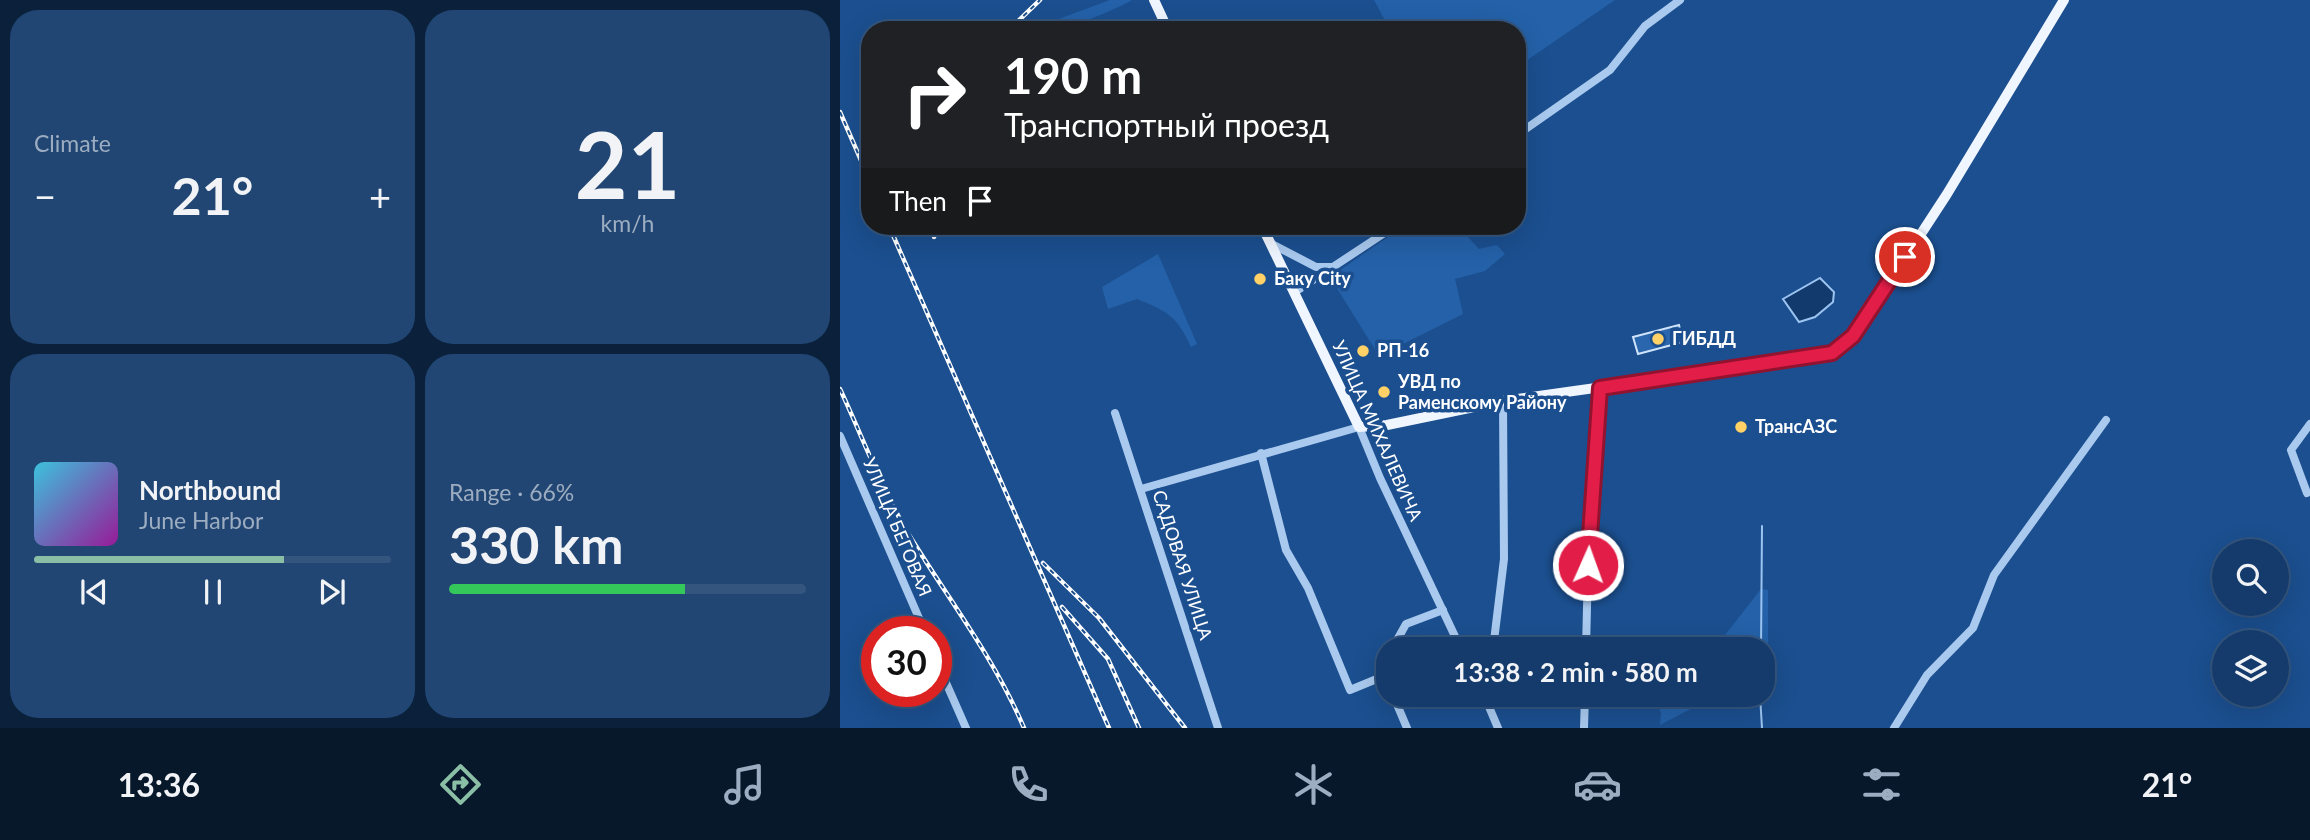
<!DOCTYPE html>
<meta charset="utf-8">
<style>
:root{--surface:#143b6b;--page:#214673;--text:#f1f3f6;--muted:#9dadc1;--line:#33557e;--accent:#8abfa5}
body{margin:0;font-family:Lato,sans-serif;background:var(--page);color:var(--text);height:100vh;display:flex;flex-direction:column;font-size:26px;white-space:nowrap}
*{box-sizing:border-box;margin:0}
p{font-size:23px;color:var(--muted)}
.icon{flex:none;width:38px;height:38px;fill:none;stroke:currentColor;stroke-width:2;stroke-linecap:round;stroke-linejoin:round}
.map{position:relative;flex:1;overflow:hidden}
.panel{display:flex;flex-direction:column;gap:10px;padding:10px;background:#0b203b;width:840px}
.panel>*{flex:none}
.top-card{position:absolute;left:21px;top:21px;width:665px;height:214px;border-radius:28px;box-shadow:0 7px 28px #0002,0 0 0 2px var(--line);background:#202124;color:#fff;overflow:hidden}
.fabs{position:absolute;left:1372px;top:539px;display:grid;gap:14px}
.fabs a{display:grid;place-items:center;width:77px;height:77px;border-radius:50%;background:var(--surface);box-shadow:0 7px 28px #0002,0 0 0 2px var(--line);font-size:35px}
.speed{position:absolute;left:21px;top:616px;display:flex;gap:14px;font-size:35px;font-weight:700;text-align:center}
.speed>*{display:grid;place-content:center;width:91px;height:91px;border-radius:50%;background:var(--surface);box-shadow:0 7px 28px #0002,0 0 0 2px var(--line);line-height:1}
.speed .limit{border:10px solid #d22;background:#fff;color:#111}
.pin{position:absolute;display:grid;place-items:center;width:60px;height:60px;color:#fff;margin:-30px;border:4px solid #fff;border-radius:50%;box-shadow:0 2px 7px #0007}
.me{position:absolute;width:77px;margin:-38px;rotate:2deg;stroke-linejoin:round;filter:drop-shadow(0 0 5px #0008)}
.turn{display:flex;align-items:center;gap:24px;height:147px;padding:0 28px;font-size:32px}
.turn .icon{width:91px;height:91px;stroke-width:2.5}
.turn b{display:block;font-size:49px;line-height:60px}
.then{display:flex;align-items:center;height:66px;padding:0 28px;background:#0003;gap:14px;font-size:26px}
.big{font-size:52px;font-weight:700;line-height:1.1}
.panel .card{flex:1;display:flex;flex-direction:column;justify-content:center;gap:10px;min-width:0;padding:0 24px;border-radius:28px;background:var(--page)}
.panel .dial{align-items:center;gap:0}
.dial b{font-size:91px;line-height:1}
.song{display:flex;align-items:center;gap:21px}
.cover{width:84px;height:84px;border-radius:10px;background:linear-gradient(135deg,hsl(190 70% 55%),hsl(300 70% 35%))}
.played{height:7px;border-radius:4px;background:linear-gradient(90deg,var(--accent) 70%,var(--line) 70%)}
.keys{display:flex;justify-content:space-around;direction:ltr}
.heat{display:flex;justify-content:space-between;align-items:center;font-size:38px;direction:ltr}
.charge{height:10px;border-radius:5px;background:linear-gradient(90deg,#34c759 66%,var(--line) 0)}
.panel .tiles{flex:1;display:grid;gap:10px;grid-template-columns:repeat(2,1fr)}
.trip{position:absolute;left:536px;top:637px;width:399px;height:70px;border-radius:28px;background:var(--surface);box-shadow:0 7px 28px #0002,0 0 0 2px var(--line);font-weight:700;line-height:70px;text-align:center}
.tabs{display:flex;height:112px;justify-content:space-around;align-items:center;background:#08182b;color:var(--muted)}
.tabs .icon{width:49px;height:49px}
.tabs .selected{color:var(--accent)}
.tabs b{font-size:32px;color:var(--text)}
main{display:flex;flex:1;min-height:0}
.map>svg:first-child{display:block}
.green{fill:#2461a8}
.water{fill:#123a6d;stroke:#9cc4f0;stroke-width:2}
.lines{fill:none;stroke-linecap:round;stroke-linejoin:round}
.stream{stroke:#9cc4f0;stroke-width:2}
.building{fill:#2a66ad;stroke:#cfe3fa;stroke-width:2}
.minor{stroke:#a9c9ee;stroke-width:8}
.major{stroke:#f0f6ff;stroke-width:10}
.rail-casing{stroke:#fff;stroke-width:4.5}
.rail{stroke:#1b4f8f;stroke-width:2;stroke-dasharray:5;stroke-linecap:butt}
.route-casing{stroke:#92132f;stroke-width:18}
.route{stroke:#e11d48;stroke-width:12}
.poi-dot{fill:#ffd166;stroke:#1b4f8f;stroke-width:2.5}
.labels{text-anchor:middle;stroke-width:7;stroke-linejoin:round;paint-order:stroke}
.poi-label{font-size:18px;font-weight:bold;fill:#fff;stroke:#1b4f8f;text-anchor:start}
.street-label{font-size:18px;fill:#fff;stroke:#1b4f8f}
</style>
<main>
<section class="panel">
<div class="tiles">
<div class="card"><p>Climate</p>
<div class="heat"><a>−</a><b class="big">21°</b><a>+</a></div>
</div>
<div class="card dial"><b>21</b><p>km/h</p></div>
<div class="card">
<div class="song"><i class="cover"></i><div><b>Northbound</b><p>June Harbor</p></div></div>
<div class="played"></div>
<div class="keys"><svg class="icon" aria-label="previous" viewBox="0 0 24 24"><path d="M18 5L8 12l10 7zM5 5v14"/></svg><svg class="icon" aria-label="pause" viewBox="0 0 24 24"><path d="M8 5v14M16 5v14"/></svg><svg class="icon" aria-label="next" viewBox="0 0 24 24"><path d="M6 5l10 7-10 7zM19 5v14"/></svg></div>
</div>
<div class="card"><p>Range · 66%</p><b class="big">330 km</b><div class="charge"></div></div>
</div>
</section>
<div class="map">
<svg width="1470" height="728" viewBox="0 0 1470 728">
<rect width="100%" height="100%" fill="#1b4f8f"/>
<!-- green -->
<g class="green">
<path d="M 270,0 L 292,0 C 261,17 225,30 189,30 Z"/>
<polygon points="534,0 775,0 677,67 677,30 550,30"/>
<polygon points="564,226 618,226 639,249 657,245 665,254 645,271 615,279 623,314 539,356 490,277"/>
<path d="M 318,254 L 357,344 L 351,347 C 337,316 327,311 297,299 L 268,309 L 262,287 Z"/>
<polygon points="921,589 928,590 928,700 915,695 922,695 922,649 874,649"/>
<polygon points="813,695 877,695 820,725 821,713"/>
</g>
<!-- water -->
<polygon class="water" points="980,278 994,292 993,302 975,317 959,322 943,299"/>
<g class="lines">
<!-- stream -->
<g class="stream">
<polyline points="921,649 922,526"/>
<polyline points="920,695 922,728"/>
</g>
</g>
<!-- building -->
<polygon class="building" points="839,325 843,342 798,354 793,337"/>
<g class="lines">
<!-- minor -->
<g class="minor">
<polyline points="677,135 770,70 805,26 840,0"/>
<polyline points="430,243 476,267 493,267"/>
<polyline points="455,292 555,226"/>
<polyline points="275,413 378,728"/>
<polyline points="0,436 85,632"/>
<polyline points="421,453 446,550 468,588 510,690 544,676"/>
<polyline points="301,489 519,427 540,478 621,649"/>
<polyline points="1467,493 1451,450 1470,424"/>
<polyline points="552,649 566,624 603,610"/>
<polyline points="653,649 664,559 663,401"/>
<polyline points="746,649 749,524 760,388"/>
<polyline points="96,660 126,728"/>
<polyline points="548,665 544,676 548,683"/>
<polyline points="553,695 567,728"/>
<polyline points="644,695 658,728"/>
<polyline points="744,728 745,695"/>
<polyline points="1054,728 1087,675 1133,628 1154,575 1266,420"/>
</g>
<!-- major -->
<g class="major">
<polyline points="314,0 328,30"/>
<polyline points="422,226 519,427 547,425 663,401 961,359 999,348 1019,329 1107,194 1224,0"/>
</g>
<!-- rail casing -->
<g class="rail-casing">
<g id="rail">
<polyline points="169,30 200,0"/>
<polyline points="0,112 30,181"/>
<polyline points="49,226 269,728"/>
<polyline points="94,237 95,226"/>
<path d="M 0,389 C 22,436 40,485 66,530 C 106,596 154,657 184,728"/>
<polyline points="203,563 259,618 345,728"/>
<polyline points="222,607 268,659 299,728"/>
</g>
</g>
<!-- rail -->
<use href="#rail" class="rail"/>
</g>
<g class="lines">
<!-- route casing -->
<g class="route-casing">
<polyline id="route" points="748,565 760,388 992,353 1013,336 1065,257"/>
</g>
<!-- route -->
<use href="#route" class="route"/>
</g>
<!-- markers -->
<g class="poi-dot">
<circle cx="420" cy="279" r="7"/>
<circle cx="818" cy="339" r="7"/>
<circle cx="523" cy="351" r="7"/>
<circle cx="544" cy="392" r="7"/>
<circle cx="901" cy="427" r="7"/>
</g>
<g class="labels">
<!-- poi labels -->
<g class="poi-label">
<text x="434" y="285">Баку City</text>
<text x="832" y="345">ГИБДД</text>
<text x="537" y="357">РП-16</text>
<text x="558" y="388">УВД по<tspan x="558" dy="21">Раменскому Району</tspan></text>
<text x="915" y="433">ТрансАЗС</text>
</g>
<!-- street labels -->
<g class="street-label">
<text transform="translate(537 431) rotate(66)" y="6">УЛИЦА МИХАЛЕВИЧА</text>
<text transform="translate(57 527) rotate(67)" y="6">УЛИЦА БЕГОВАЯ</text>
<text transform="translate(342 565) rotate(72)" y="6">САДОВАЯ УЛИЦА</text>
</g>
</g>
</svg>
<div class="fabs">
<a><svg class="icon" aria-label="search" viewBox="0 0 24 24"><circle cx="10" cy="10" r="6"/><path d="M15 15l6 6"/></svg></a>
<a><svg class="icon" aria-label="layers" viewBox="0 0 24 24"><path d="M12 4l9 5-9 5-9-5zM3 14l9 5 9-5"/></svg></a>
</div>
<div class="speed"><div class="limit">30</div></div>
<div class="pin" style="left:1065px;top:257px;background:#d93025"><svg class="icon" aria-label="arrive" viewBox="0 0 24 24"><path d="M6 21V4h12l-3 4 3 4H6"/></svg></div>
<svg class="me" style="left:748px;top:565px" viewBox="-20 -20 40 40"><circle r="17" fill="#e11d48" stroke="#fff" stroke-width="3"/><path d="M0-11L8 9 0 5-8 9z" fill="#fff"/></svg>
<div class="trip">13:38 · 2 min · 580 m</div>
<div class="top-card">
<div class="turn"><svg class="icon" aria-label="right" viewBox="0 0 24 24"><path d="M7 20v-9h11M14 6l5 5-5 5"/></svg><div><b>190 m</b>Транспортный проезд</div></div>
<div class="then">Then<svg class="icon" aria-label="arrive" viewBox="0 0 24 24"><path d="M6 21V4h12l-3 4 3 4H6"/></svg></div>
</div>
</div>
</main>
<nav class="tabs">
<b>13:36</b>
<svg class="icon selected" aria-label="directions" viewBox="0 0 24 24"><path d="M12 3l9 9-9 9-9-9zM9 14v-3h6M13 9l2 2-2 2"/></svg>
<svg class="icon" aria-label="music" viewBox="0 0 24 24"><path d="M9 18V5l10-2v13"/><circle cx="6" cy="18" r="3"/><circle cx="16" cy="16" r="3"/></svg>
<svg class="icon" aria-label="phone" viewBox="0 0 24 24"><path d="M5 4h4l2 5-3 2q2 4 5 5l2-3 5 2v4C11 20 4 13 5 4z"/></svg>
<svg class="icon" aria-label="climate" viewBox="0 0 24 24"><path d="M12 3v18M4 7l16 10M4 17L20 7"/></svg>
<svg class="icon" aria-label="car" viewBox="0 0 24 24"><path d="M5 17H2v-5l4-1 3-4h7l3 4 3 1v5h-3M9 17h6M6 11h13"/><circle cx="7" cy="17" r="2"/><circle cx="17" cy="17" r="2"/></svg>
<svg class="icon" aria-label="filters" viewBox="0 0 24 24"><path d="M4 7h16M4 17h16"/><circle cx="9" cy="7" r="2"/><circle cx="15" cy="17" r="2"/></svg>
<b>21°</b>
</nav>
